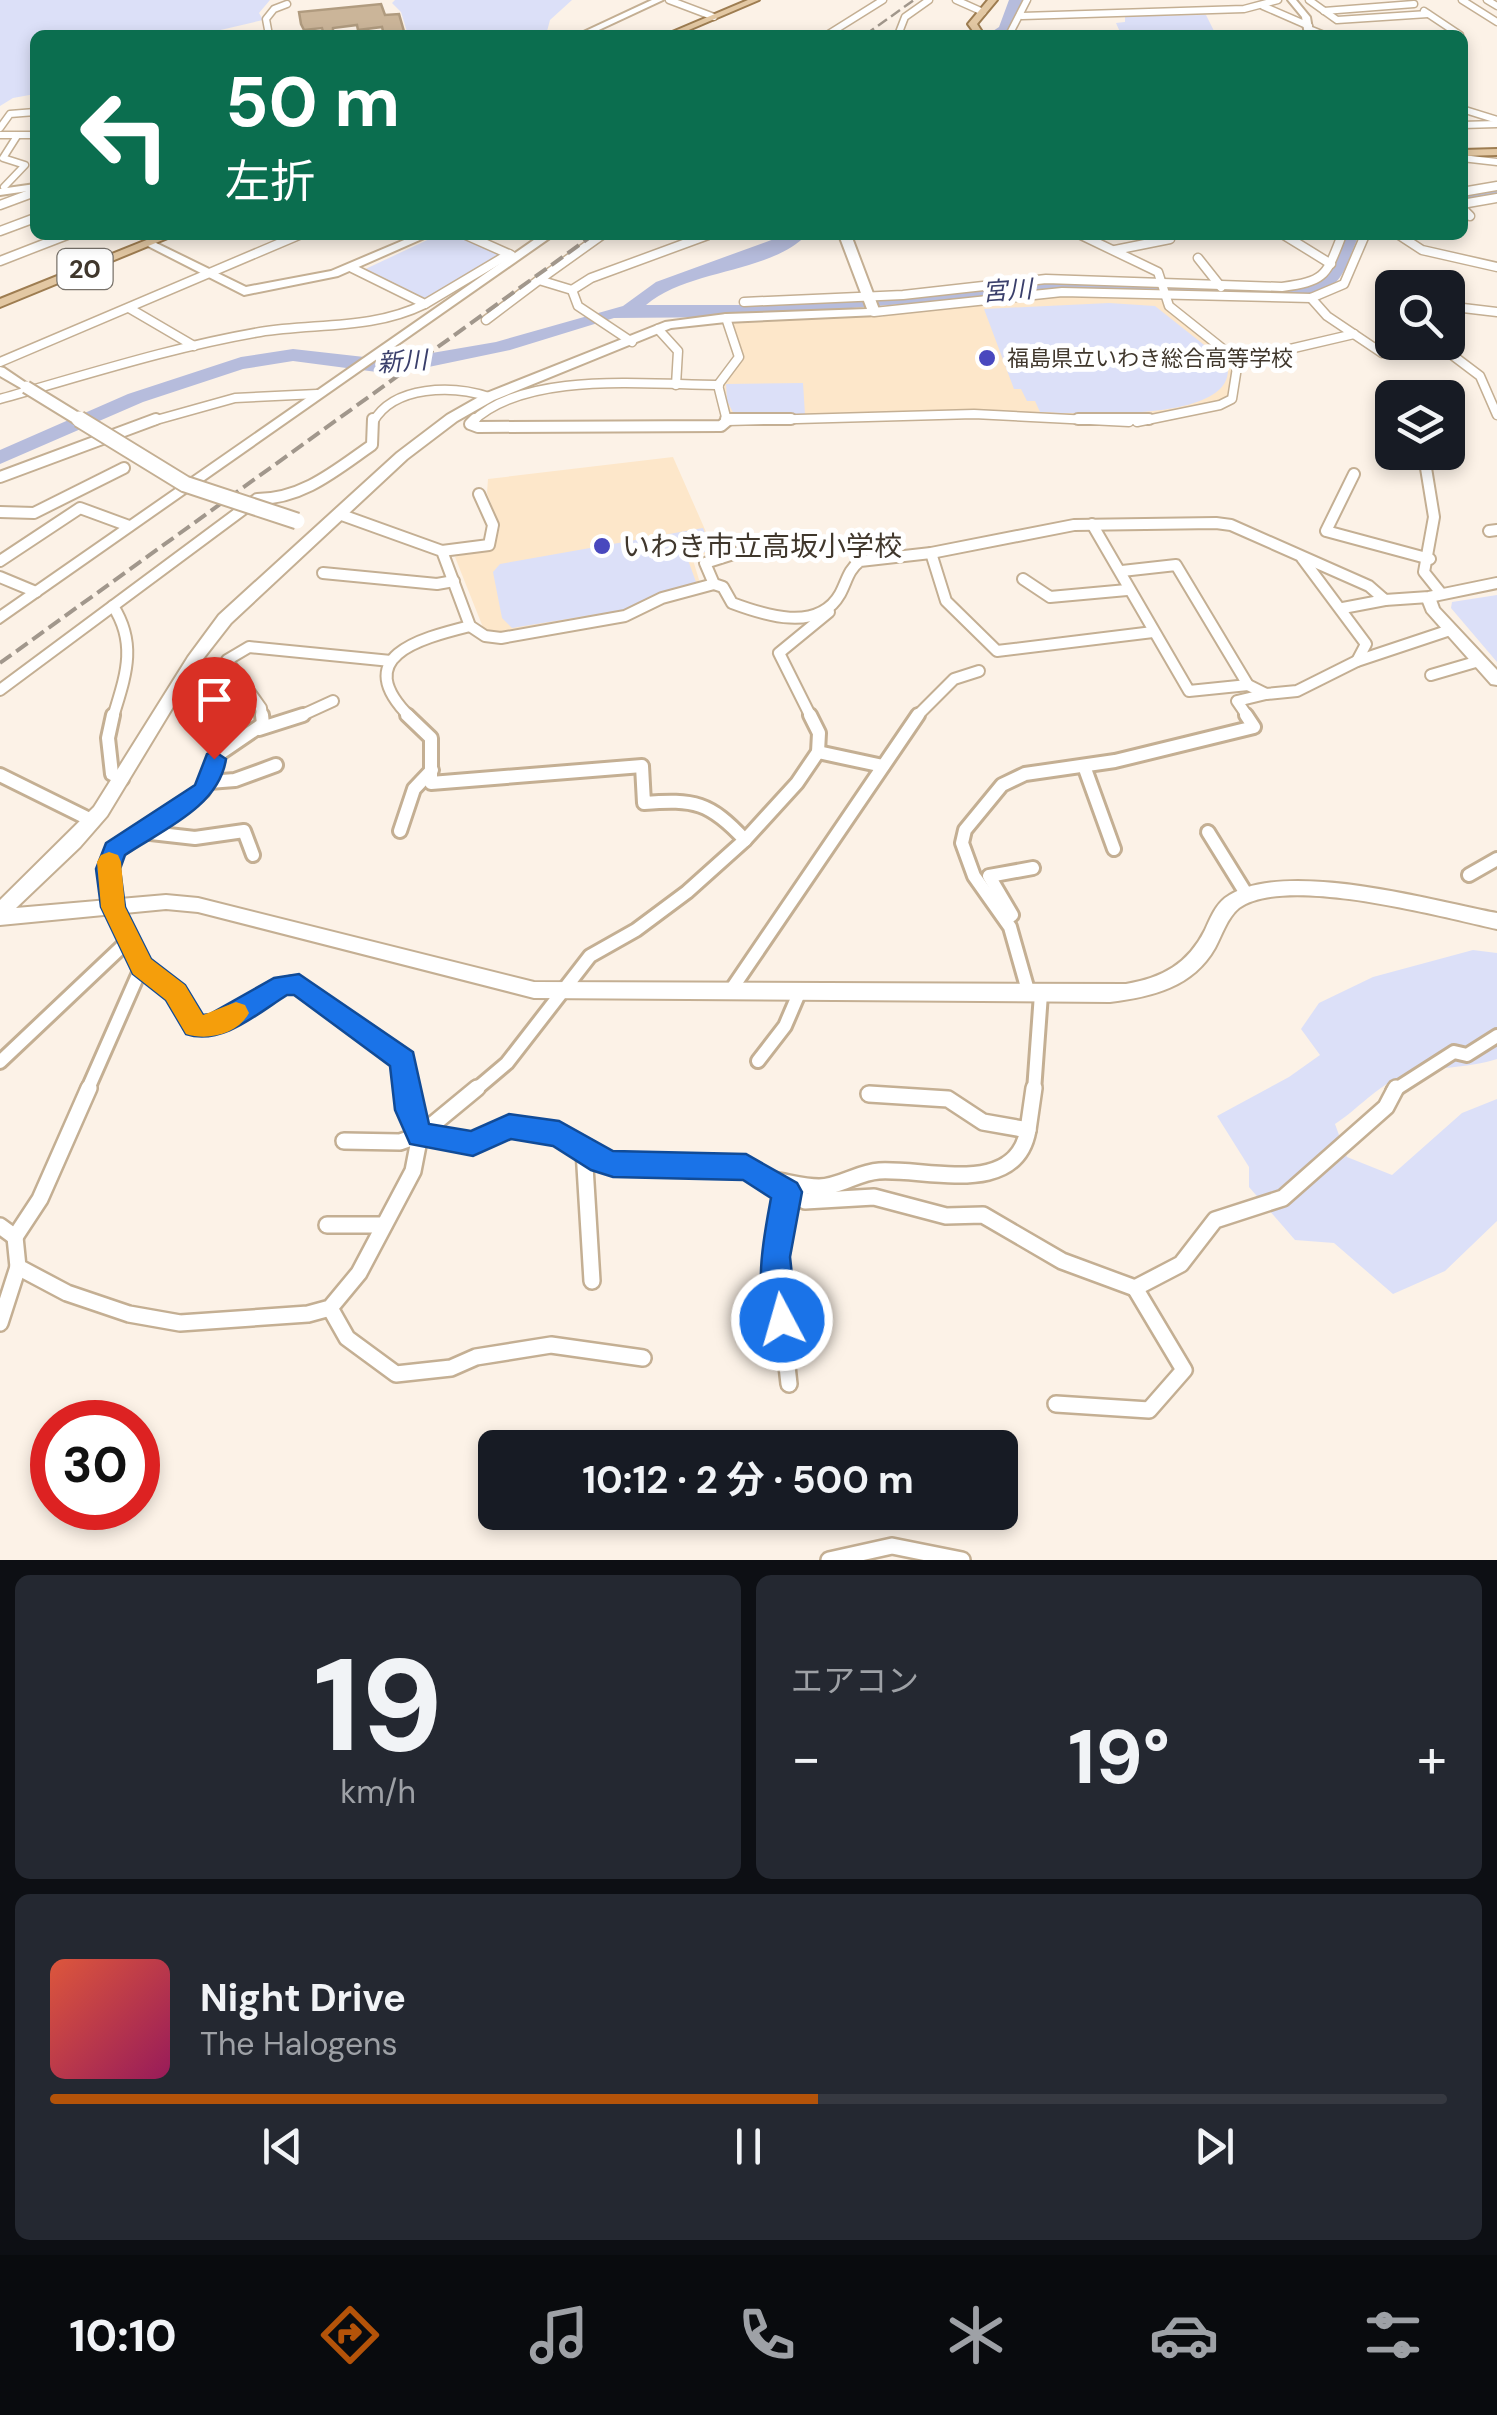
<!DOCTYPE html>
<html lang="ja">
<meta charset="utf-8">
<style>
:root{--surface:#171b24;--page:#242831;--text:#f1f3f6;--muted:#9ea1a6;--line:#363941;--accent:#b45309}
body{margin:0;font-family:"DM Sans","Noto Sans JP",sans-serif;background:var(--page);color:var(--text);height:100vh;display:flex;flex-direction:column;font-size:38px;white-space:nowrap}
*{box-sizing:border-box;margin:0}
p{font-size:32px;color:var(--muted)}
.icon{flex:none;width:55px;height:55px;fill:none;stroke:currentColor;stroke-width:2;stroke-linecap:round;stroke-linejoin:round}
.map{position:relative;height:1560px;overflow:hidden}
.details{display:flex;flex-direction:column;gap:15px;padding:15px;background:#0d0f14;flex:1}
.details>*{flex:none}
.hud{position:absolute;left:30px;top:30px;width:1438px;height:210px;border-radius:15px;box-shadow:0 5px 15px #0003;background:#0b6e4f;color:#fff;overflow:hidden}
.tools{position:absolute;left:1375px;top:270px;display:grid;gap:20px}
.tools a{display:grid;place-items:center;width:90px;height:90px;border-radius:15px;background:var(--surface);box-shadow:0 5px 15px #0003;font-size:50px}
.speed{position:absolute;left:30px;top:1400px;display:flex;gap:20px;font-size:50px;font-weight:700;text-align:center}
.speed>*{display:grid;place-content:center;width:130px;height:130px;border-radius:50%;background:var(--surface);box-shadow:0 5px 15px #0003;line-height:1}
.speed .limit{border:15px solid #d22;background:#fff;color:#111}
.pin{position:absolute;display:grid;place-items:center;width:85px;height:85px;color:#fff;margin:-102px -42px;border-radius:50% 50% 50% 0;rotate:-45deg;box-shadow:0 0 10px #0007}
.pin .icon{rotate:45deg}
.me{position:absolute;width:110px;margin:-55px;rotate:354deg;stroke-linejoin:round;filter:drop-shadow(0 0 8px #0008)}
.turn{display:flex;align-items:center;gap:35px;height:210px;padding:0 30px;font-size:45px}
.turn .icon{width:130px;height:130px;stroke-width:2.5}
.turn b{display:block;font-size:70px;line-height:85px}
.big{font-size:75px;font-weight:700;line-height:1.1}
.details .card{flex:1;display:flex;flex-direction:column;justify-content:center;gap:15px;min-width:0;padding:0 35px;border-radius:15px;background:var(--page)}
.details .dial{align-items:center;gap:0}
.dial b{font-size:130px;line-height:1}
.song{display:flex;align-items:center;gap:30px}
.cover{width:120px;height:120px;border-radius:15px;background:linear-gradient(135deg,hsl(10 70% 55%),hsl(330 70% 35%))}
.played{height:10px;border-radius:5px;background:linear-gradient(90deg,var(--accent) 55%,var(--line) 55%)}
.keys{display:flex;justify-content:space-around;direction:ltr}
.heat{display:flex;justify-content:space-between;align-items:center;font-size:55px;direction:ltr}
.details .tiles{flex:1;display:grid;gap:15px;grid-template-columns:1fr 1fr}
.card:last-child{grid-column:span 2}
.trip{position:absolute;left:478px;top:1430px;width:540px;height:100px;border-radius:15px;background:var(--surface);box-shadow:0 5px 15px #0003;font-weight:700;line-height:100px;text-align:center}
.menu{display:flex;height:160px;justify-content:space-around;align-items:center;background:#090b0e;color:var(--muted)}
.menu .icon{width:70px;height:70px}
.menu .active{color:var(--accent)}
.menu b{font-size:45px;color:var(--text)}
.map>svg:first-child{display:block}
.built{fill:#fde7ca}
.green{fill:#dce0f8}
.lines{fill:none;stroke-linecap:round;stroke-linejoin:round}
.river{fill:#b6bcdc;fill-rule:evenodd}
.building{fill:#cbb599;stroke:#b09b7f;stroke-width:2.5}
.street-far4-casing{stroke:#c4af93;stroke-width:9}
.street-far3-casing{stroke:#c4af93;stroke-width:11}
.street-far2-casing{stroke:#c4af93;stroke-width:14}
.street-far1-casing{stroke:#c4af93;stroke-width:18}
.street-casing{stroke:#c4af93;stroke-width:20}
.secondary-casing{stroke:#c4af93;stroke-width:4}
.primary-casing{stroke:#9e7d51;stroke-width:4}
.street-far4{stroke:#fff;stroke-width:6}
.street-far3{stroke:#fff;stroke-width:8}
.street-far2{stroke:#fff;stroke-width:10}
.street-far1{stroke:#fff;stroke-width:12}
.street{stroke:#fff;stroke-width:15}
.secondary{fill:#fff;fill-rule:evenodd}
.primary{fill:#e3c8a3;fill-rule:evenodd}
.rail-far1{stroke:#a1978c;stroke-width:2.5;stroke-dasharray:11 5;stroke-linecap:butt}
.rail{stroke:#a1978c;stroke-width:4;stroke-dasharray:14 6;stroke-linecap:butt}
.secondary-bridge-far1-casing{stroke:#c4af93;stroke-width:15;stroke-linecap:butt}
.secondary-bridge-casing{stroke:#c4af93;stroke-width:19;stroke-linecap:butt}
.secondary-bridge-far1{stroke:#fff;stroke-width:11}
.secondary-bridge{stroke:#fff;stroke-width:15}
.route{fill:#1a73e8;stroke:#114b97;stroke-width:2.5}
.slow{fill:#f59e0b}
.poi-dot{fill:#4948be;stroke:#fff;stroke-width:4}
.labels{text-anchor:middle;stroke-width:10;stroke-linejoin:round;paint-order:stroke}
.far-poi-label{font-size:22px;fill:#40372c;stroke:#fff;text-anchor:start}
.shield{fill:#fff;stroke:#79736b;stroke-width:2.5}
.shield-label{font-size:25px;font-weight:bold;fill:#40372c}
.far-water-label{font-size:25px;font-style:italic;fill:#3a3f6b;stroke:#fff}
.poi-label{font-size:28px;fill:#40372c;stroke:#fff;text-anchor:start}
</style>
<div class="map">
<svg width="1497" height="1560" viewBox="0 0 1497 1560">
<rect width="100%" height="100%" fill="#fcf2e7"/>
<!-- built -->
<g class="built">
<polygon points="1036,296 1160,300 1235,361 1229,396 1224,401 1126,420 976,410 727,417 724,379 743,356 732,319 861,315 883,317 887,313"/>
<polygon points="673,457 714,550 693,560 700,583 624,612 496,634 484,630 455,557 494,544 500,527 487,493 488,479"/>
</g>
<!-- green -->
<g class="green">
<polygon points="0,0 270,0 259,13 263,20 199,35 35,35 35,94 13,98 0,106"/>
<polygon points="395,0 572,0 550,20 546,35 408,35 401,12 392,3"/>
<polygon points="1206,15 1216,35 1128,34 1120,32 1116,23 1125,22 1125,16"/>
<polygon points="438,235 466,235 509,254 425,304 359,272"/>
<path d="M 1109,303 L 1155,306 L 1227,363 C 1242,425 1074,413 1040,412 L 1035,401 L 1027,401 L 1021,389 L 1014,389 L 984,309 Z"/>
<polygon points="803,383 805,415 735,416 727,401 726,384"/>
<polygon points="703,528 711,549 688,560 696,582 623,610 512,628 502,618 493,572 500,564"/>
<polygon points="1497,595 1497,662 1451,608 1452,602"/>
<path d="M 1473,950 L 1497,953 L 1497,1059 C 1466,1069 1431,1066 1401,1077 C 1378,1085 1357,1110 1335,1124 L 1347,1157 L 1392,1175 L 1462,1113 L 1497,1099 L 1497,1221 L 1445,1271 L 1393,1294 L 1334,1243 L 1295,1240 L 1249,1187 L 1249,1167 L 1217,1116 L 1289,1077 L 1320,1055 L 1301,1029 L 1319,1003 L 1373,977 Z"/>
</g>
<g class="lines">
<!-- river -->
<g class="river">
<path d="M 1009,0 L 1027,0 C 1005,17 1026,35 987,35 L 999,27 Z"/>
<polygon points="1497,189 1497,199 1462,204 1462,194"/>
<path d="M 785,235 L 807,235 C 765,275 691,268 646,305 L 738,305 L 1057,280 L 1306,286 L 1327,274 L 1341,235 L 1359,235 C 1345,266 1345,287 1308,298 L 1057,292 L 738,317 L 614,318 L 510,350 L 419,369 L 377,372 L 293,361 L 243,369 L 143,402 L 0,464 L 0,450 L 128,394 L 241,357 L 293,349 L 391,360 L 496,342 L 623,306 L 656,282 Z"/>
</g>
</g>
<!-- building -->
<polygon class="building" points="381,4 385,15 399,14 405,35 384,35 382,27 358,30 357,25 333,28 333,35 324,35 322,28 304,30 301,24 299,12"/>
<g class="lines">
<!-- street-far4 casing -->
<g class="street-far4-casing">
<g id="street-far4">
<polyline points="669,0 714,17"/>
<polyline points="956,0 983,12"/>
<polyline points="1309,0 1337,20 1428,14"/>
<polyline points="1462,0 1497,22"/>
<polyline points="1487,0 1497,6"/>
<polyline points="1263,6 1309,26"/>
<polyline points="1324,11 1414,4"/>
<polyline points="1424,11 1460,35"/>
<polyline points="1022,16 1244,9 1278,0"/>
<polyline points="1309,29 1324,35"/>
<polyline points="269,35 266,19 274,9 287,4"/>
<polyline points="827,35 883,0"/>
<polyline points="898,35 905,17 929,0"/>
<polyline points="1009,35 1027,0"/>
<polyline points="1462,109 1497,120"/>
<polyline points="1462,125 1497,124"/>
<polyline points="0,128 10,114 35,112"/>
<polyline points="0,135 35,135"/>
<polyline points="1462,158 1497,162"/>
<polyline points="4,187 25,165 3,158 17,136"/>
<polyline points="1490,187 1497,186"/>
</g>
</g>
<!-- street-far3 casing -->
<g class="street-far3-casing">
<g id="street-far3">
<polyline points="1462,192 1497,186"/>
<polyline points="1462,204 1497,198"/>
<polyline points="0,205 35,192"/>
<polyline points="1462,208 1470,216"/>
<polyline points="0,231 35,218"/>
<polyline points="466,235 511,255"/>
<polyline points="1081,235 1158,272 1169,306 1238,361 1232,399 1220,405 1137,422"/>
<polyline points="1284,235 1331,264"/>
<polyline points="1399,235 1422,250 1497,267"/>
<polyline points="1115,250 1170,239"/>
<polyline points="1198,258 1221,287"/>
<polyline points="0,261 67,235"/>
<polyline points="352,268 425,304 509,254"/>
<polyline points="572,290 539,280 602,235"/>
<polyline points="1311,298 1327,316 1382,353"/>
<path d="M 744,302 L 903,295 L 1046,279 L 1282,287 C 1327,281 1326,275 1342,235"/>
<polyline points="129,308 194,346"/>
<polyline points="874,312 1062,292 1311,298 1344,284 1365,235"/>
<polyline points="1448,312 1463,308 1497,312"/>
<polyline points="726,318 739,357 718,385 727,421 974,414 1129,422"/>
<polyline points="486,320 539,280"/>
<polyline points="658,329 678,351 676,385"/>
<polyline points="632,342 578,306 572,290 591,278 708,235"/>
<polyline points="1435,342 1480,376 1497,415"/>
<polyline points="1238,361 1354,334"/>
<polyline points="0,362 299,235"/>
<path d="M 0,399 C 86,375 172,347 260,332 C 316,323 372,330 425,304"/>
<polyline points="149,422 235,398 317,394"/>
<path d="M 373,422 C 394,385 453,385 489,397"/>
<path d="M 472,422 C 526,370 648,385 719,385"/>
</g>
</g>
<!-- street-far2 casing -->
<g class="street-far2-casing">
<g id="street-far2">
<polyline points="475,419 470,424 478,427 721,426 727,421"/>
<polyline points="726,419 791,419"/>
<polyline points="1078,419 1149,419"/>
<polyline points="1425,462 1434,517 1424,572 1440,592"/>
<polyline points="1354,474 1326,531 1430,559"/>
<polyline points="0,477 156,419"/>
<polyline points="0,512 34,513 124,468"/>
<polyline points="339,514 442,551 470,626 485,636 501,638 625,616 662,598 714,584"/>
<polyline points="1092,524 1189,691 1248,685"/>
<polyline points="1489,531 1497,530"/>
<path d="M 762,545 L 705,563 L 714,584 L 723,587 L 732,603 C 764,615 818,633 840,594 C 847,581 848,570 860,561 L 931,553 L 1074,525 L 1216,523 L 1231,525 L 1369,586 L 1385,600 L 1429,597 L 1497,583"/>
<polyline points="442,551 489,545 493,525 479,494"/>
<polyline points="931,553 946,601 997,651 1153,632"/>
<polyline points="1302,558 1366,644 1357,661"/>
<polyline points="0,561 80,508 129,526"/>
<polyline points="1122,571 1176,565 1248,685 1266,694 1297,691 1357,661 1450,630"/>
<polyline points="323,573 437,584 454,581"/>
<polyline points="0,577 36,592"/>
<polyline points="1023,579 1050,597 1127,590"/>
<polyline points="1343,608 1385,600"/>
<polyline points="1431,675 1479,661"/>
<path d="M 0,690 L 257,499 C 303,499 336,470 372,445 L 373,419"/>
<path d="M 113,717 C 125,677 138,645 113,606"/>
<polyline points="262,717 261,708 227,660 249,647 391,661"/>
<polyline points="298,717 333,701"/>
<path d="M 410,717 C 350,657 418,639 470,626"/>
<polyline points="811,717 779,653 829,612"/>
<polyline points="916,717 954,679 979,671"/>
<polyline points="1248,717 1237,701 1266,694"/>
</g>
</g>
<!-- street-far1 casing -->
<g class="street-far1-casing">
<g id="street-far1">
<polyline points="113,715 108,738 112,774 122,779"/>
<path d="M 407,715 L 431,738 L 431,783 L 642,766 L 644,803 C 694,799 710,802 745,840"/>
<polyline points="259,729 303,715"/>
<polyline points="818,752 883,766"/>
<polyline points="1084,766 1114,849"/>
<polyline points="0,775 93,821"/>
<polyline points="209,782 235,780 276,765"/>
<polyline points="400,831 414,789 432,770"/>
<polyline points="142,832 195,838 244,831 253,855"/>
<polyline points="1208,832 1247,895"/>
<polyline points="1469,875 1497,859"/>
<polyline points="1006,919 1012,915 989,876 1033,868"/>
<polyline points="142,966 175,992 196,1026 214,1025 292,983 403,1060 407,1091"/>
<polyline points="731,990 918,715"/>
<polyline points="1029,994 1010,927 974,876 962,843 965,830 1002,785 1025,774 1115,761 1254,727 1246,715"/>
<polyline points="758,1061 785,1026 800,991"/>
<polyline points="0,1062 129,940"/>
<polyline points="87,1091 142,966 113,900 110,856 203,791 219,754 263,724 262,715"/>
<polyline points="474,1091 507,1063 590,956 636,930 687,892 745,840 797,783 818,752 819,733 810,715"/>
<polyline points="1034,1091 1041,994"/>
<polyline points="1393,1091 1454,1052 1467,1055 1497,1036"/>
</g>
</g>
<!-- street casing -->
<g class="street-casing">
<g id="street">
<polyline points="869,1094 948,1099 983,1122 1028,1130 1034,1088"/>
<polyline points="420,1135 473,1144 509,1126 559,1134 601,1161 613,1164 746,1167 805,1201 874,1197 946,1216 983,1215 1062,1261 1135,1288 1181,1264 1215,1220 1283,1198 1386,1107 1396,1088"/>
<polyline points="344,1141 400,1142 420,1135 477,1088"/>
<polyline points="584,1150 592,1281"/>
<path d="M 772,1180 C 787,1182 804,1187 819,1187 C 839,1187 859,1172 879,1171 C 927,1168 1016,1198 1028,1130"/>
<polyline points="787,1193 775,1257 789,1384"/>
<polyline points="327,1225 384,1225"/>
<polyline points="0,1226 15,1237 40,1199 89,1088"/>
<polyline points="15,1237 18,1267 67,1293 129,1314 180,1323 308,1314 330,1308 359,1273 413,1171 420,1135 411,1121 407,1088"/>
<polyline points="330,1308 347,1338 396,1374 451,1368 476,1357 551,1345 643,1358"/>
<polyline points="0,1323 18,1267"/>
<polyline points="1056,1404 1149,1410 1184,1370 1135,1288"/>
<polyline points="829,1560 892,1546 962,1560"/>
</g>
</g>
<!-- secondary casing -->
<g class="secondary-casing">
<g id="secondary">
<polygon points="652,0 663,0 588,35 577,35"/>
<polygon points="1288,0 1296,0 1310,17 1313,35 1305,35 1302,17"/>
<polygon points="35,184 35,190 0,195 0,189"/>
<polygon points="416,235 431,235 338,276 244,295 142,243 152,241 246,287 331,271"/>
<polygon points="541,235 554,235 0,623 0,611"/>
<path d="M 839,235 L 851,235 L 880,312 L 878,315 L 726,322 L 671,328 L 494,400 L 457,421 L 407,459 L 231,623 L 199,664 L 107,816 L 80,847 L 16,908 L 166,895 L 198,898 L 534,982 L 1126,984 C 1162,978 1188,964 1205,930 C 1210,919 1215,906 1225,898 C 1280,857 1433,901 1497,913 L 1497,929 C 1442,917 1285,874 1239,908 C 1227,918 1222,935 1215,948 C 1193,987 1152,997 1110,1002 L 534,998 L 198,912 L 166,909 L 0,925 L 0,900 L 94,807 L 188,657 L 219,615 L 397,453 L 447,415 L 484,394 L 665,322 L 726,314 L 867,309 Z"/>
<polygon points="0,367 4,368 32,387 26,391 0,376"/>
<polygon points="1429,592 1434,594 1439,608 1497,670 1497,685 1491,684 1427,612 1421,597"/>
</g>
</g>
<!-- primary casing -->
<g class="primary-casing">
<g id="primary">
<polygon points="748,0 759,0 677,35 665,35"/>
<polygon points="988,0 997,0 977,24 984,35 976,35 968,24"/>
<polygon points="1497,149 1497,155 1462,156 1462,150"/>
<polygon points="159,235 175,235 0,307 0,299"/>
</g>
</g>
<!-- street-far4 -->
<use href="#street-far4" class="street-far4"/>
<!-- street-far3 -->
<use href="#street-far3" class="street-far3"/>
<!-- street-far2 -->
<use href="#street-far2" class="street-far2"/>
<!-- street-far1 -->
<use href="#street-far1" class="street-far1"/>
<!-- street -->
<use href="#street" class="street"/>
<!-- secondary -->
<use href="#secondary" class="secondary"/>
<!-- primary -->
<use href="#primary" class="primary"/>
<!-- rail-far1 -->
<polyline class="rail-far1" points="865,35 914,0"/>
<!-- rail -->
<polyline class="rail" points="0,663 593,235"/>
<!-- secondary-bridge-far1 casing -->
<g class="secondary-bridge-far1-casing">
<polyline id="secondary-bridge-far1" points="26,387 83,422"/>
</g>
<!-- secondary-bridge casing -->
<g class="secondary-bridge-casing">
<polyline id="secondary-bridge" points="79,419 185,484 297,521"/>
</g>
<!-- secondary-bridge-far1 -->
<use href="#secondary-bridge-far1" class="secondary-bridge-far1"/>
<!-- secondary-bridge -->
<use href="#secondary-bridge" class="secondary-bridge"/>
</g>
<!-- route -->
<path class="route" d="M 214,751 L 226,759 C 219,807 162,830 125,855 L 120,869 L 125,907 L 151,959 L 185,985 L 203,1015 L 210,1014 L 274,978 L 299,974 L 413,1052 L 429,1124 L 471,1131 L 509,1114 L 559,1121 L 613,1151 L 746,1154 L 797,1183 L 802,1192 L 790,1257 L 797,1320 L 792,1331 L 782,1336 L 771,1331 C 753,1289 763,1241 771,1198 L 743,1180 L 613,1177 L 591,1170 L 553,1146 L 511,1139 L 473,1156 L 410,1144 L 395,1110 L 390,1066 L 294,995 L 287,995 C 258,1013 222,1046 186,1034 L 166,1000 L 133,974 L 101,907 L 96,869 L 106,843 L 195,785 L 207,754 Z"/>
<!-- slow -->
<path class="slow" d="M 109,852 L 118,855 L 121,862 L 125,907 L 151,959 L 185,985 L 203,1015 L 236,1002 L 245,1005 L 249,1013 C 238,1034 208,1041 186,1034 L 166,1000 L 133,974 L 101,907 L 97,862 L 101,855 Z"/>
<!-- markers -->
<g class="poi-dot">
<circle cx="987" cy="358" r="10"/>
<circle cx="602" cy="546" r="10"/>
</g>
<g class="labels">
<!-- far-poi labels -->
<g class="far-poi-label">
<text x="1007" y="366">福島県立いわき総合高等学校</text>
</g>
<!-- shield labels -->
<rect class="shield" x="57.5" y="249" width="55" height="40" rx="8"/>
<g class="shield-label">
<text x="85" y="278">20</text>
</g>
<!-- far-water labels -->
<g class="far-water-label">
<text transform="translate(1007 290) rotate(-4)" y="9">宮川</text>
<text transform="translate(402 361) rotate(-4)" y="9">新川</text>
</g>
<!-- poi labels -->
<g class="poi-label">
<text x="622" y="556">いわき市立高坂小学校</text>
</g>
</g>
</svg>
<div class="tools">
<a><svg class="icon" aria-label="search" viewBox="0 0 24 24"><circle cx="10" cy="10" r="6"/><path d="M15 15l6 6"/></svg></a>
<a><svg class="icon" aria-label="layers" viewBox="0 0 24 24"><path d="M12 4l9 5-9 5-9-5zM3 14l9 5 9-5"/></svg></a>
</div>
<div class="speed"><div class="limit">30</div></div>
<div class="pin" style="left:214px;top:759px;background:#d93025"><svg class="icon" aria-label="arrive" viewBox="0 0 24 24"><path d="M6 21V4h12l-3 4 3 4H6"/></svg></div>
<svg class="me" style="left:782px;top:1320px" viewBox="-20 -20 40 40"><circle r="17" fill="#1a73e8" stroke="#fff" stroke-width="3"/><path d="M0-11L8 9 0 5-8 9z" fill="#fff"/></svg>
<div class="trip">10:12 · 2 分 · 500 m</div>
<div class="hud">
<div class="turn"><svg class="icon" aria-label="left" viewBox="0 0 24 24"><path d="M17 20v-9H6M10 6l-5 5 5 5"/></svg><div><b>50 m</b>左折</div></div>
</div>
</div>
<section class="details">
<div class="tiles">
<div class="card dial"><b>19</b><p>km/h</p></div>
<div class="card"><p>エアコン</p>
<div class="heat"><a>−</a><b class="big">19°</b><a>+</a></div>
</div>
<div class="card">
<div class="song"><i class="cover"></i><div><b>Night Drive</b><p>The Halogens</p></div></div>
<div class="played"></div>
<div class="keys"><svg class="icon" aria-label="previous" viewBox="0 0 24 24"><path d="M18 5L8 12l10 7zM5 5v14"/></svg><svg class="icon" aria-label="pause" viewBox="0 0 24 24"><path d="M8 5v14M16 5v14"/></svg><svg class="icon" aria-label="next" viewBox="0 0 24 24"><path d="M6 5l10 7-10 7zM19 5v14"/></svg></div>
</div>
</div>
</section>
<nav class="menu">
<b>10:10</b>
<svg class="icon active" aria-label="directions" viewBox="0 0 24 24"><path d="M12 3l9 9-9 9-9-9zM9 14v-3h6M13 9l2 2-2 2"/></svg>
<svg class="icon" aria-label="music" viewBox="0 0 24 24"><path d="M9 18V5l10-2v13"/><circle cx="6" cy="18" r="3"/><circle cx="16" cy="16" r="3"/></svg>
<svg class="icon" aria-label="phone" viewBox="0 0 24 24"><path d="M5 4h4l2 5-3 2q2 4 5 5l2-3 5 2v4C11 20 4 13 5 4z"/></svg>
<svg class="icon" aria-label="climate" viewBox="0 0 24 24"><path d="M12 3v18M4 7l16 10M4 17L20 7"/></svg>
<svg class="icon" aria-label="car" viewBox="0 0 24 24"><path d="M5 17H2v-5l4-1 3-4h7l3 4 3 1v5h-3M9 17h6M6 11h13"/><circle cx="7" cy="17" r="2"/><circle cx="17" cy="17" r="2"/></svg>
<svg class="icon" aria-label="filters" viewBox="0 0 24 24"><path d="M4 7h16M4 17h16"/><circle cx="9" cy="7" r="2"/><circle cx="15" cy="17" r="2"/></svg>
</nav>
